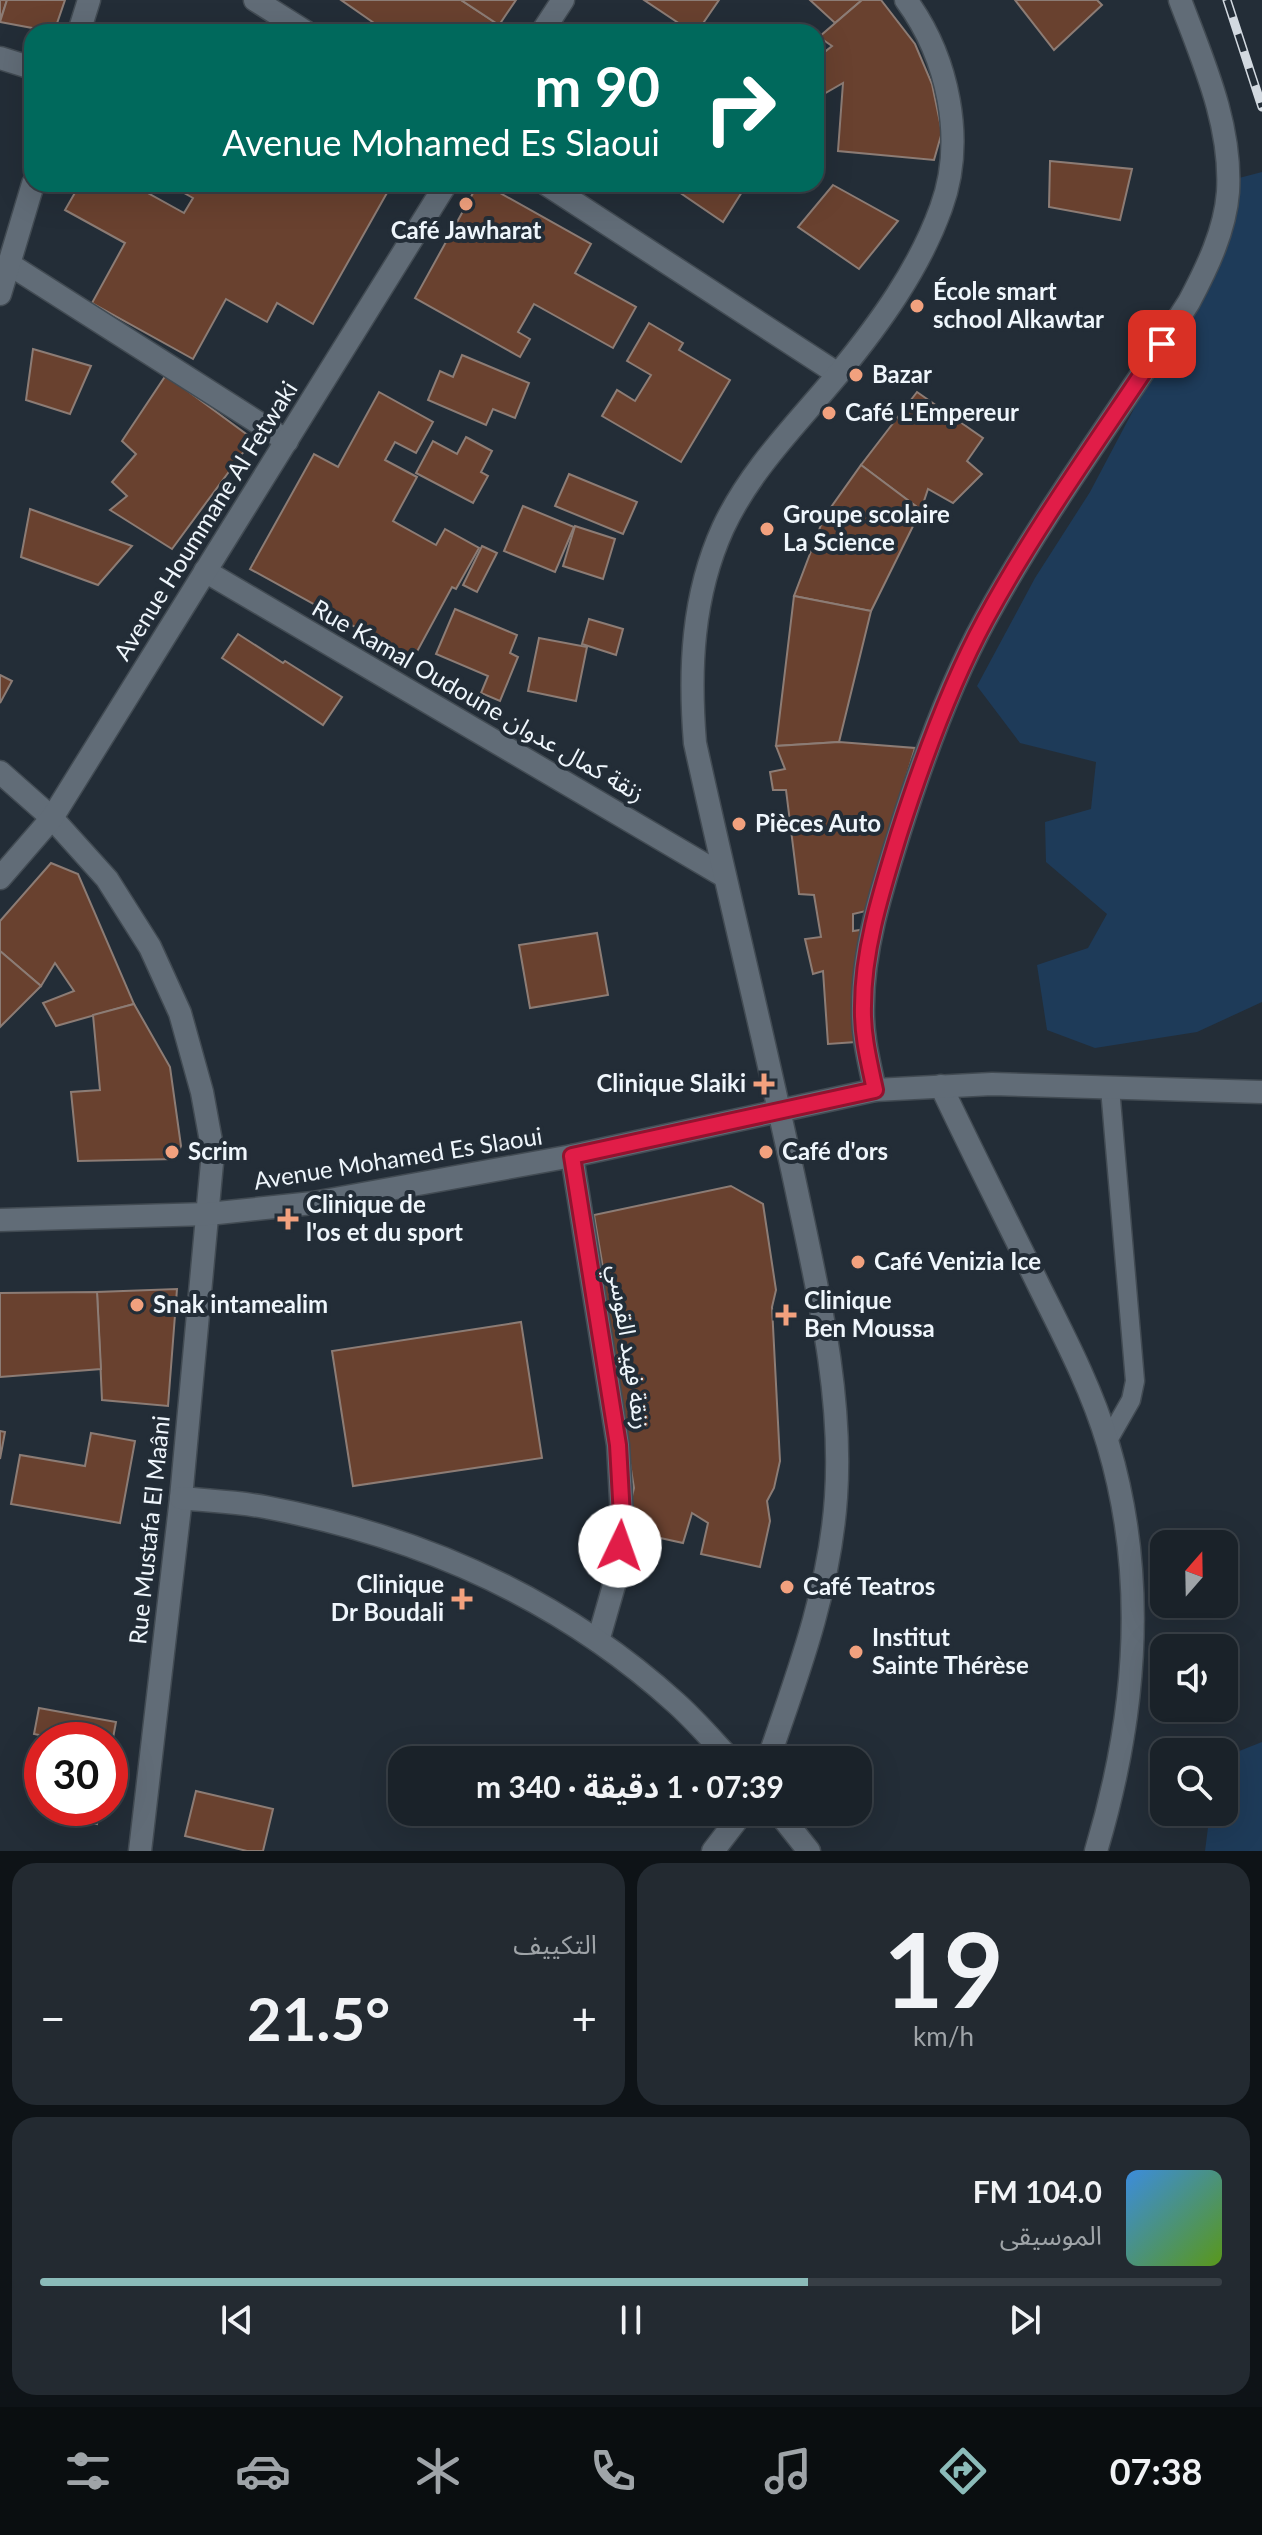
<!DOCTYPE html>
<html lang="ar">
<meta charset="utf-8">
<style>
:root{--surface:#1a2229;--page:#232a31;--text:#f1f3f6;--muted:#9fa4a8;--line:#383f46;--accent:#8bbbb9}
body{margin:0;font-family:Lato,"Noto Sans Arabic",sans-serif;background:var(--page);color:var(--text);direction:rtl;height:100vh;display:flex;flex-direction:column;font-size:30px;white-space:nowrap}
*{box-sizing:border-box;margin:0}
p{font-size:26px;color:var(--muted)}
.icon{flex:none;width:44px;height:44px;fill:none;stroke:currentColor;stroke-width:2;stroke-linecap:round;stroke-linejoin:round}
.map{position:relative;height:1851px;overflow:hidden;direction:ltr}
.panel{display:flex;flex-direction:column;gap:12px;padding:12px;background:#0e1317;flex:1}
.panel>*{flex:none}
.top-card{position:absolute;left:24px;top:24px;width:800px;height:168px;border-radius:24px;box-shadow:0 8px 32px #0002,0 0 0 2px var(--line);direction:rtl;background:#00695c;color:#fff;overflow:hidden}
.needle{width:52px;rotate:20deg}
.fabs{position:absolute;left:1150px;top:1530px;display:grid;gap:16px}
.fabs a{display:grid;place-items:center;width:88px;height:88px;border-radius:16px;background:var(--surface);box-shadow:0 8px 32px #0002,0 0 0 2px var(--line);font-size:40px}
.speed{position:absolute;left:24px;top:1722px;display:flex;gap:16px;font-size:40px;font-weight:700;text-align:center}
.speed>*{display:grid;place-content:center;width:104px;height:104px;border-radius:50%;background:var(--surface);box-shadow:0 8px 32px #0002,0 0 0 2px var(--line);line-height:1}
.speed .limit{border:12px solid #d22;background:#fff;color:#111}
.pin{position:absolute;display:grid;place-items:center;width:68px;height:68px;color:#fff;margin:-34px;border-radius:16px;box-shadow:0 4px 12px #0006}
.me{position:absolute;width:88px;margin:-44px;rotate:3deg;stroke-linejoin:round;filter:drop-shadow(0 0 6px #0008)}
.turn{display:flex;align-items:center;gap:28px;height:168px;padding:0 32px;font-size:36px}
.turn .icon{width:104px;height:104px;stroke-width:2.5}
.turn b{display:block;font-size:56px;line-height:68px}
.big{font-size:60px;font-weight:700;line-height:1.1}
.panel .card{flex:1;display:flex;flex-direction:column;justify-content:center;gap:12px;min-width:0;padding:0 28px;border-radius:24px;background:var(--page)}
.panel .dial{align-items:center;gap:0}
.dial b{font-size:104px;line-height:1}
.song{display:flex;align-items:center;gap:24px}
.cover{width:96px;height:96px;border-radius:12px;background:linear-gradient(135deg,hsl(210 70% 55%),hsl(90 70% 35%))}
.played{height:8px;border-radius:4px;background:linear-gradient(90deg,var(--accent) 65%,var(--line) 65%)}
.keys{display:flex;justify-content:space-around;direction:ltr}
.heat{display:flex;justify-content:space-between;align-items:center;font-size:44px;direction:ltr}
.panel .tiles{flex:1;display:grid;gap:12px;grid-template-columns:1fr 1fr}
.card:last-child{grid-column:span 2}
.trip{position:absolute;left:388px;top:1746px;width:484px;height:80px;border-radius:24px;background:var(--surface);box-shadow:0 8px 32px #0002,0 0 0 2px var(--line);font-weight:700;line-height:80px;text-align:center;direction:rtl}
.menu{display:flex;height:128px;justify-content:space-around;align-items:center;background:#0a0e10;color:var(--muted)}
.menu .icon{width:56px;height:56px}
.menu .current{color:var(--accent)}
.menu b{font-size:36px;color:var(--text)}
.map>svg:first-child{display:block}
.green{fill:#1e3b59}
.building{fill:#69412f;stroke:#8c7c75;stroke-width:2}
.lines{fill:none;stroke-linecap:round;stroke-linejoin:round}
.service-casing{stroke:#424b53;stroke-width:21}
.minor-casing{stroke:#424b53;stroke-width:25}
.tertiary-casing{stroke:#424b53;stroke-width:25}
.service{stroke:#616c77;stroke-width:18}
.minor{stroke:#616c77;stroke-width:22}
.tertiary{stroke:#616c77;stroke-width:22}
.rail-casing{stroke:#d2d9e0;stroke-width:9}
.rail{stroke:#232d37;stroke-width:6;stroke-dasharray:18;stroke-linecap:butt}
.route-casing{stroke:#92132f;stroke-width:20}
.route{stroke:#e11d48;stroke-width:14}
.poi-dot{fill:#f2a17e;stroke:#232d37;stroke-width:3}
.labels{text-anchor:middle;stroke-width:8;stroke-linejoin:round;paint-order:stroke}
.poi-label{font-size:24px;font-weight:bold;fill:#eff6fc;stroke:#232d37;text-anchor:start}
.street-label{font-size:24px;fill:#eff6fc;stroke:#232d37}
</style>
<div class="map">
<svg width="1262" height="1851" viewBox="0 0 1262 1851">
<rect width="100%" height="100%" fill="#232d37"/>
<!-- green -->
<g class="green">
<polygon points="1262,172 1262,1002 1197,1032 1095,1048 1047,1030 1037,965 1088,948 1107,914 1046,862 1045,822 1091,809 1096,762 1020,743 977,686 1035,578 1090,492 1164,352 1239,178"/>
<polygon points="1262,1742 1262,1851 1205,1851 1210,1812 1224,1812 1224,1757"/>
</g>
<!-- building -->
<g class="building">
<polygon points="0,0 7,0 0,21"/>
<polygon points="7,0 65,0 54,32 0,22"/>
<polygon points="341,0 461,0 499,25 494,32 387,32"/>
<polygon points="461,0 516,0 499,25"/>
<polygon points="644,0 719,0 697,32 692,32"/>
<polygon points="810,0 862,0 835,23"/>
<polygon points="862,0 881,0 915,44 932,84 942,132 934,160 838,151 843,83 822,95 816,89 816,59 832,46 819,37"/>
<polygon points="1015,0 1097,0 1102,5 1054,50"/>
<polygon points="1050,161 1132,169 1120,220 1049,207"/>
<polygon points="80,184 152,184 148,193 184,213 193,198 168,184 392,184 313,324 277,303 267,322 226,299 193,359 92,303 125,243 65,210"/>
<polygon points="478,184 484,184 591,244 575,273 636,307 613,348 534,304 518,332 530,339 520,357 415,298"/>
<polygon points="680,184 747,184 723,222 676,190"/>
<polygon points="833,185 898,221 859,269 798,227"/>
<polygon points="649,323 683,343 679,350 730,380 681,462 602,416 617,390 635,401 651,375 627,361"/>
<polygon points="33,349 91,366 70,414 26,400"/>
<polygon points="462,355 529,383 515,418 493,409 486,425 428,400 440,371 453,377"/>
<polygon points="166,375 253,439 172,549 110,510 127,496 112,482 136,454 122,441"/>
<polygon points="379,392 433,422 416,453 395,442 385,460 417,477 393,521 436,545 445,529 479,548 456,589 452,587 413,659 250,569 314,454 338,467"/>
<polygon points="917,392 983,438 967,461 982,474 953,503 928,489 921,510 861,465"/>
<polygon points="466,437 492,451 481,472 488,476 473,503 416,473 433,441 457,454"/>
<polygon points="861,465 921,510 871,611 794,596 824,517"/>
<polygon points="569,474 637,502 623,534 555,506"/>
<polygon points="523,506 574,527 555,572 504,551"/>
<polygon points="30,509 132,546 98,585 21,557"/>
<polygon points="575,526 615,539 603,579 563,566"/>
<polygon points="482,546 497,553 477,592 463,585"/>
<polygon points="794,596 871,611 839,742 776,746"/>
<polygon points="455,609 517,635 510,653 518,657 500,701 481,693 488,676 436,654"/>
<polygon points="589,619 623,629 616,655 582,644"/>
<polygon points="238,634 283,663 285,661 342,697 323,725 222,658"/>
<polygon points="539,638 587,647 576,701 528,691"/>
<polygon points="0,675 12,681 0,703"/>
<polygon points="839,742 915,748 866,911 853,914 853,931 866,929 856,1042 828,1044 823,971 813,974 805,939 821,937 814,895 799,894 786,790 773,790 770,772 785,769 776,746"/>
<polygon points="51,863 78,874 134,1004 56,1026 43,1003 74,991 55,963 41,986 0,951 0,921"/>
<polygon points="597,933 608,995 530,1008 519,945"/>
<polygon points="0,951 41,986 0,1027"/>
<polygon points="134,1004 170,1067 181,1146 176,1159 78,1161 71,1092 100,1090 93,1015"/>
<polygon points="731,1186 763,1204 776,1290 772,1307 780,1461 774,1488 767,1501 770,1521 760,1567 701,1554 708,1523 692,1513 683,1543 624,1530 634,1488 601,1285 604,1274 594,1215"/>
<polygon points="177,1289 168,1406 102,1400 97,1292"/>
<polygon points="97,1292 101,1369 0,1377 0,1293"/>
<polygon points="521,1322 542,1458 353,1486 332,1351"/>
<polygon points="0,1431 5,1432 0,1459"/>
<polygon points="91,1433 135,1441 120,1523 11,1504 20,1455 85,1466"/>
<polygon points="39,1708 116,1722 110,1754 110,1740 64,1740 34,1734"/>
<polygon points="196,1791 273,1809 263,1851 247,1851 185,1836"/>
<polygon points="65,1808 100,1808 97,1824 63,1817"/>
</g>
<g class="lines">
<!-- service casing -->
<g class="service-casing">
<polyline id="service" points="1107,1442 1131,1400 1135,1381 1110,1088"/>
</g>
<!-- minor casing -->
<g class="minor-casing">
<g id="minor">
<polyline points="255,0 306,32"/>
<polyline points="79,32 89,0"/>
<polyline points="542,32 563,0"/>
<polyline points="0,58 32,68"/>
<polyline points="546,184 838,374"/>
<polyline points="9,264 287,441"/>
<polyline points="0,294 33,184"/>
<polyline points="205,571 724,876"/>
<polyline points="0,772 52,818 107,879 150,947 180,1013 202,1092 213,1152 181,1498 140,1851"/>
<polyline points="0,878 52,818 446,184"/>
<polyline points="572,1156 618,1445 622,1517 617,1575 598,1641"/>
<path d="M 181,1498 C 209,1501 238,1502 265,1507 C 420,1536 559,1597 676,1703 C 696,1721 713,1741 731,1760"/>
<path d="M 768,1760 C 798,1674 830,1589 836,1497 C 843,1394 818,1292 797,1192 C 765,1042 728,893 695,743 C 689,670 692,596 723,528 C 751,468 798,423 839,373 C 880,323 919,269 941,208 C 966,140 948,57 906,0"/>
<polyline points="778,1812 809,1851"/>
<polyline points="713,1851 743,1812"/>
</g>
</g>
<!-- tertiary casing -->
<g class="tertiary-casing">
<g id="tertiary">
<path d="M 941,1086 C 973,1154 1007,1220 1040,1288 C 1065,1338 1092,1390 1108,1444 C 1148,1578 1136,1718 1096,1851"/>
<path d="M 875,1090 C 869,1062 862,1035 863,1006 C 863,948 882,889 899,834 C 921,764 950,684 985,620 C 1045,510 1122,408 1189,302 C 1207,268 1225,231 1228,192 C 1232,125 1203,61 1180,0"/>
<polyline points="0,1220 208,1214 313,1203 572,1156 875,1090 992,1084 1262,1092"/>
</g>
</g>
<!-- service -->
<use href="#service" class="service"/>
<!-- minor -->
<use href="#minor" class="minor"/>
<!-- tertiary -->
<use href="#tertiary" class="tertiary"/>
<!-- rail casing -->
<g class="rail-casing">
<polyline id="rail" points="1227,0 1262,107"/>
</g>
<!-- rail -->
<use href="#rail" class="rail"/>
</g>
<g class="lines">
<!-- route casing -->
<g class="route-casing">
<path id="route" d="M 620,1546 L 622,1517 L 618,1445 L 572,1156 L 875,1090 C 869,1062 862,1034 863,1006 C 863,948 882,890 899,834 C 922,762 949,687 985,620 C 1037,524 1102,435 1162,344"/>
</g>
<!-- route -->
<use href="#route" class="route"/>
</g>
<!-- markers -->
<g class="poi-dot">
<circle cx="466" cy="204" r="8"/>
<circle cx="917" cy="306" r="8"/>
<circle cx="856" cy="375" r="8"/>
<circle cx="829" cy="413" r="8"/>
<circle cx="767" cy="529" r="8"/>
<circle cx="739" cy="824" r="8"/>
<path d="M760 1072h8v8h8v8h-8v8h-8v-8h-8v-8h8z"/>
<circle cx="172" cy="1152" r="8"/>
<circle cx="766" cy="1152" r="8"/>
<path d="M284 1207h8v8h8v8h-8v8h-8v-8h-8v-8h8z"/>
<circle cx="858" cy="1262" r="8"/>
<circle cx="137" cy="1305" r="8"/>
<path d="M782 1303h8v8h8v8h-8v8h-8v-8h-8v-8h8z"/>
<circle cx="787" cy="1587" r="8"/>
<path d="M458 1587h8v8h8v8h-8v8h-8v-8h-8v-8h8z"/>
<circle cx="856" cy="1652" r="8"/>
</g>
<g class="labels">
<!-- poi labels -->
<g class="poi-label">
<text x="466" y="239" text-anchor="middle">Café Jawharat</text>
<text x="933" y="300">École smart<tspan x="933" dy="28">school Alkawtar</tspan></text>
<text x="872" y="383">Bazar</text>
<text x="845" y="421">Café L'Empereur</text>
<text x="783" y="523">Groupe scolaire<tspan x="783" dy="28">La Science</tspan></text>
<text x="755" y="832">Pièces Auto</text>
<text x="746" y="1092" text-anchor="end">Clinique Slaiki</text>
<text x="188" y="1160">Scrim</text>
<text x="782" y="1160">Café d'ors</text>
<text x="306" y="1213">Clinique de<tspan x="306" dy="28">l'os et du sport</tspan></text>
<text x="874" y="1270">Café Venizia Ice</text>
<text x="804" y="1309">Clinique<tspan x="804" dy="28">Ben Moussa</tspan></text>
<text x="153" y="1313">Snak intamealim</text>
<text x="444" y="1593" text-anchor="end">Clinique<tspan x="444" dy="28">Dr Boudali</tspan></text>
<text x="803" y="1595">Café Teatros</text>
<text x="872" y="1646">Institut<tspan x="872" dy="28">Sainte Thérèse</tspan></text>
</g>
<!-- street labels -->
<g class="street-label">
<text transform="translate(206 521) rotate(-58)" y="8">Avenue Hoummane Al Fetwaki</text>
<text transform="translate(478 701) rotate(30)" y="8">Rue Kamal Oudoune زنقة كمال عدوان</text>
<text transform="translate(398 1159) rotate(-9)" y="8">Avenue Mohamed Es Slaoui</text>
<text transform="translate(629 1347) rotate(81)" y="8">زنقة فهيد القوسي</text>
<text transform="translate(150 1530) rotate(-84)" y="8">Rue Mustafa El Maâni</text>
</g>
</g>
</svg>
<div class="fabs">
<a><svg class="needle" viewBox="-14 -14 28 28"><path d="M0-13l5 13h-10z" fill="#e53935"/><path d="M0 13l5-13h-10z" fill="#9fa4a8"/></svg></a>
<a><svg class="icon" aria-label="sound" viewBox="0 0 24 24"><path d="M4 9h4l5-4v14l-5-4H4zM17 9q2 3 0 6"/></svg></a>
<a><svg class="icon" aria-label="search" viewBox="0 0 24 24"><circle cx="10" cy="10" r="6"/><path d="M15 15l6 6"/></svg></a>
</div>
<div class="speed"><div class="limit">30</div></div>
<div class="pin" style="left:1162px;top:344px;background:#d93025"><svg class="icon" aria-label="arrive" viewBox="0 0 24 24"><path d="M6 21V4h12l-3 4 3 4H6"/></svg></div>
<svg class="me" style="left:620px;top:1546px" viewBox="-20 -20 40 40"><circle r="19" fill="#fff"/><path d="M0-13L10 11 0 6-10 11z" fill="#e11d48"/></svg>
<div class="trip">07:39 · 1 دقيقة · 340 m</div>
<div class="top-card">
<div class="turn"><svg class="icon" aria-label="right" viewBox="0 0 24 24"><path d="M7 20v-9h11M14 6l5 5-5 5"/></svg><div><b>90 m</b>Avenue Mohamed Es Slaoui</div></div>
</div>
</div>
<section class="panel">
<div class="tiles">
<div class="card dial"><b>19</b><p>km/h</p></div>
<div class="card"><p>التكييف</p>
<div class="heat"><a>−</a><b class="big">21.5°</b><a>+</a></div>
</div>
<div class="card">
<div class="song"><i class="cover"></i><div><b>104.0 FM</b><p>الموسيقى</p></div></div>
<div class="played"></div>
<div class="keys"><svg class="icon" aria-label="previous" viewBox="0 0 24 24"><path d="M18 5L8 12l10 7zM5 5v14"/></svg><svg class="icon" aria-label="pause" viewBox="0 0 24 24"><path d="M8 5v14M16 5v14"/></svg><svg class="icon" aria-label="next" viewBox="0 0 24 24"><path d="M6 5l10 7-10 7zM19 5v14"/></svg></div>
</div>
</div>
</section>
<nav class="menu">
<b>07:38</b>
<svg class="icon current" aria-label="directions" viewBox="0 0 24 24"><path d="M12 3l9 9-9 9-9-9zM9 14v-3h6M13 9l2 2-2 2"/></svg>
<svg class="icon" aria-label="music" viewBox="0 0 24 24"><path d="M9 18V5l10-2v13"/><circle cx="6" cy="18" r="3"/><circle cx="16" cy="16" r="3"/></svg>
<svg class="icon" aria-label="phone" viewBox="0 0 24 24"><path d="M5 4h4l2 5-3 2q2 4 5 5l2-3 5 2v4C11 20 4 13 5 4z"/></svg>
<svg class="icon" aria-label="climate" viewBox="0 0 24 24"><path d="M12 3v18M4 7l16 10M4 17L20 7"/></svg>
<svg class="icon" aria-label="car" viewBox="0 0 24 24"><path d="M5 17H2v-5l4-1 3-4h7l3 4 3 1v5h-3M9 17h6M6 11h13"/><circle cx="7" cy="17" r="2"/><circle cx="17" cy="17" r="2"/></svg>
<svg class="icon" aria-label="filters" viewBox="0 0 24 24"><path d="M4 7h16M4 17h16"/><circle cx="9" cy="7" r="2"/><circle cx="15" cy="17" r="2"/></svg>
</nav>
